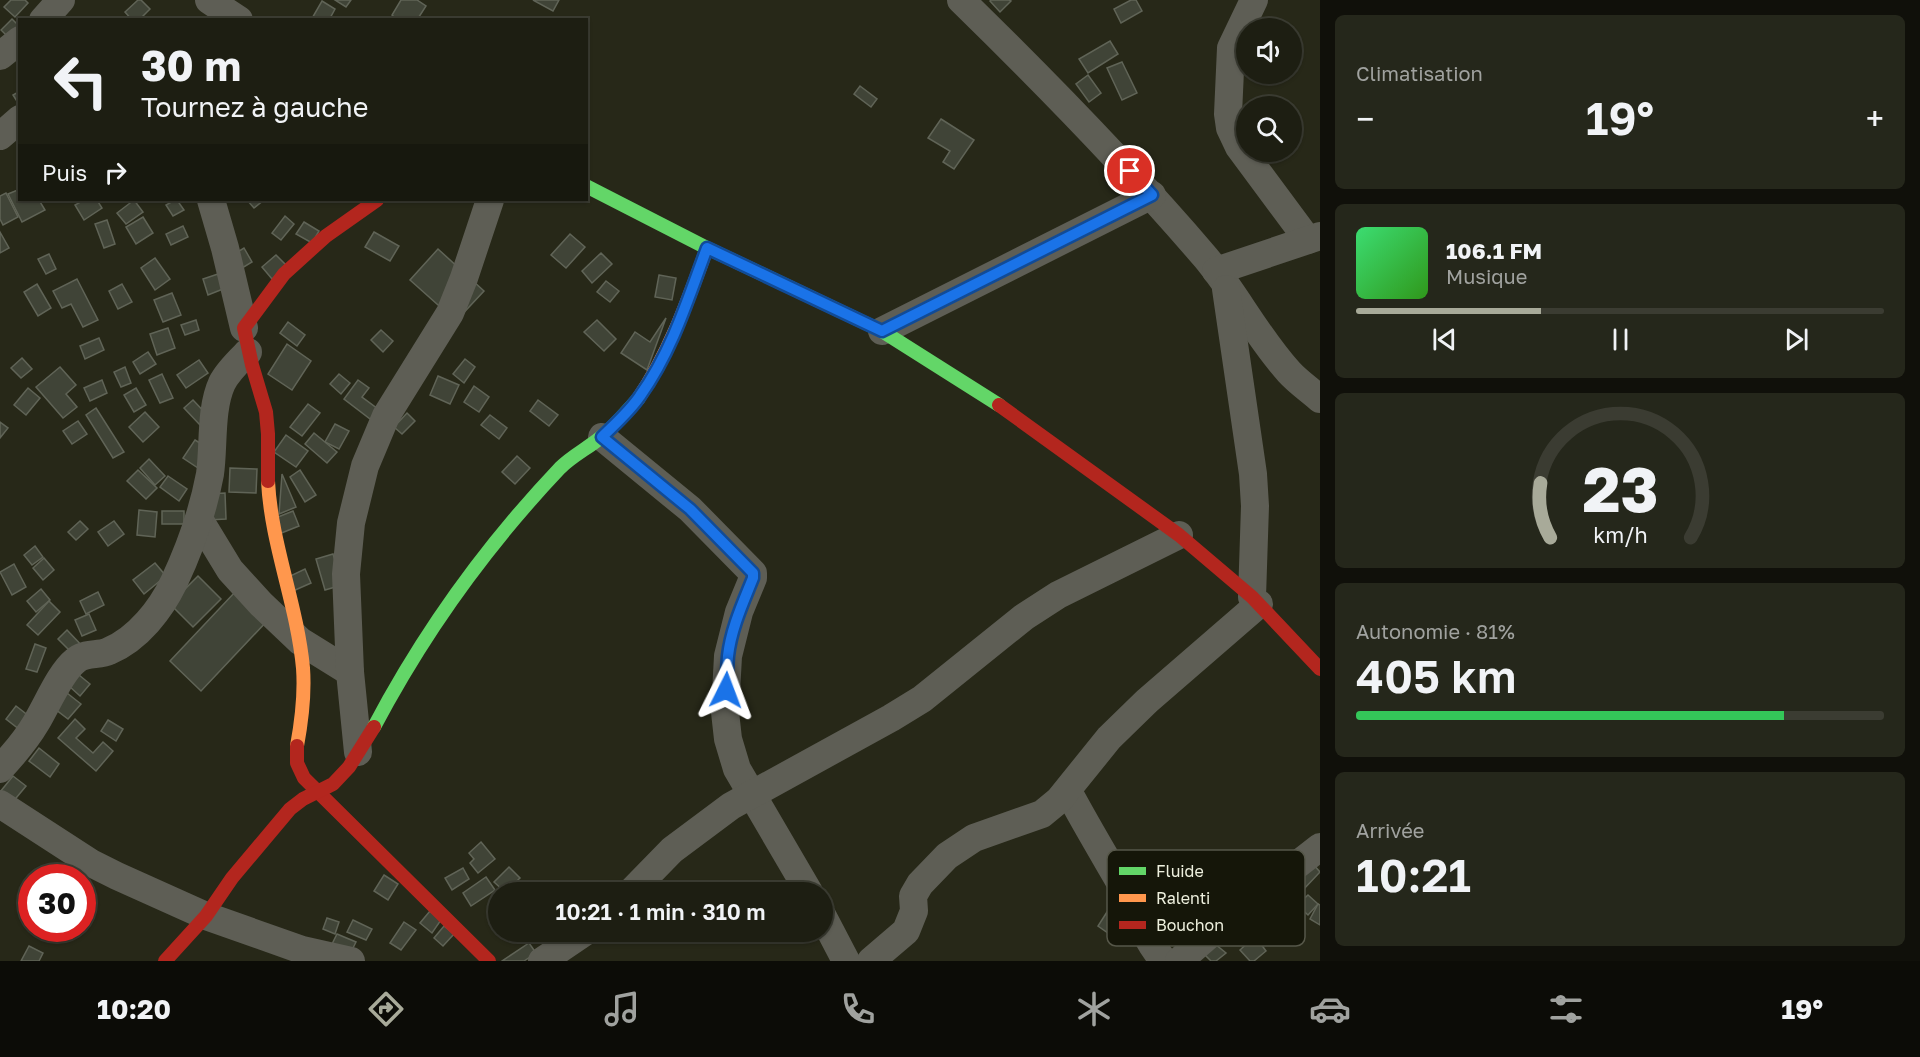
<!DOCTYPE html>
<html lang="fr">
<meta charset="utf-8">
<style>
:root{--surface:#1d1e12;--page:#25271b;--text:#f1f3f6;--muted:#a0a29f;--line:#3b3c32;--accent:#a8aa99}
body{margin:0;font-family:"Golos Text",sans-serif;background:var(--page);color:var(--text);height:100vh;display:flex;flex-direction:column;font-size:22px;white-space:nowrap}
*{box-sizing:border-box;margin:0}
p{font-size:20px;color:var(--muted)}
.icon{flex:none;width:33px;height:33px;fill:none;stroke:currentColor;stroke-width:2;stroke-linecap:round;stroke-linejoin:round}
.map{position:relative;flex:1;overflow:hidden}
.drawer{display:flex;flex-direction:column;gap:15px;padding:15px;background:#10100a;width:600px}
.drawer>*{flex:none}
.banner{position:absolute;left:18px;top:18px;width:570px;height:183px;border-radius:0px;box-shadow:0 2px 4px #0004,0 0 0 2px var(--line);background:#1d1e12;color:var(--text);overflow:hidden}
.buttons{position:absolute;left:1236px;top:18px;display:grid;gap:12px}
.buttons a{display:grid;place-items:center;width:66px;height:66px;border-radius:50%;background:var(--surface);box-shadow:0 2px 4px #0004,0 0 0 2px var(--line);font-size:30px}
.speed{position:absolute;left:18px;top:864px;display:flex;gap:12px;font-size:30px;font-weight:700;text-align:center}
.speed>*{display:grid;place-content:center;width:78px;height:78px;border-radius:50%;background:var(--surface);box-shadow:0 2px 4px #0004,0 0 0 2px var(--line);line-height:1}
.speed .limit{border:9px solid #d22;background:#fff;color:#111}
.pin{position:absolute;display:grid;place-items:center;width:51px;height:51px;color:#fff;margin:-26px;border:3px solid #fff;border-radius:50%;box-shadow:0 2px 6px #0007}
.me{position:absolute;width:66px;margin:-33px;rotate:3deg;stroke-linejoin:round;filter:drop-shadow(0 0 4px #0008)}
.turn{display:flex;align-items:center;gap:21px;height:126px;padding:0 24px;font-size:27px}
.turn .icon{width:78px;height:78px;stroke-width:2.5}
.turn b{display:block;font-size:42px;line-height:51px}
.then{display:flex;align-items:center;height:57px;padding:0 24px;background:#0003;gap:12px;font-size:22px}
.big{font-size:45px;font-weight:600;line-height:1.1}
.drawer .tile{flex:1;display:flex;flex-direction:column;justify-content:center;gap:9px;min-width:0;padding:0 21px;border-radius:9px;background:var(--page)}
.drawer .dial{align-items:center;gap:0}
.dial svg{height:156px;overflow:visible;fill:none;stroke:var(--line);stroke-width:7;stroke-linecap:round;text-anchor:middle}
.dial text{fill:var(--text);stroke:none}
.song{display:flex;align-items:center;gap:18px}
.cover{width:72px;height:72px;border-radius:9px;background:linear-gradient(135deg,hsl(140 70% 55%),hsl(110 70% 35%))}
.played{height:6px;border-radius:3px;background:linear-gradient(90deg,var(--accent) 35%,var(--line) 35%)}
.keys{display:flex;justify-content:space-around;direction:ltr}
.heat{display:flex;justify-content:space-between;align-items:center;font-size:33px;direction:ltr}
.charge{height:9px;border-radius:4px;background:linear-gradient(90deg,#34c759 81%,var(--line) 0)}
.trip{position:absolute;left:488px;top:882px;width:345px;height:60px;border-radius:30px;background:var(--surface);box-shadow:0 2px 4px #0004,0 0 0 2px var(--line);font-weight:600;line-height:60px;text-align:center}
.tabs{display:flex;height:96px;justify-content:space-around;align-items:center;background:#0c0c07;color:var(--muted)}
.tabs .icon{width:42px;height:42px}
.tabs .selected{color:var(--accent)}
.tabs b{font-size:27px;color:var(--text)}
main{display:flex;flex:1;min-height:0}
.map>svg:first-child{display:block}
.building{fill:#404437;stroke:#606457;stroke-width:1.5}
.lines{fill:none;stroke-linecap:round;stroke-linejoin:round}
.street{stroke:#5e5e55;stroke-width:28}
.fast{stroke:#63d668;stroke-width:14}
.slow{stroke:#ff974d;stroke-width:14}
.jam{stroke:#b3261e;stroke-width:14}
.route-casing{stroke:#114b97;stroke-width:15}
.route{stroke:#1a73e8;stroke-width:10}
.key{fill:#151609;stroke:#565749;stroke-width:1.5}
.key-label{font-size:16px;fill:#eef0de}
</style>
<main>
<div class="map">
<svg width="1320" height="961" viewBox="0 0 1320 961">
<rect width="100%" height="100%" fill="#272818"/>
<!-- building -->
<g class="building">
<polygon points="11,0 25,0 28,3 15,17 4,7"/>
<polygon points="138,0 141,0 150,9 139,20 132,20 125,12"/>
<polygon points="335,0 351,0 346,7"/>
<polygon points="401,0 417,0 426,6 417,20 398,20 392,15"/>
<polygon points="533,0 559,0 553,11"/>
<polygon points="991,0 1009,0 1011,1 1000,12 990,1"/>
<polygon points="1131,0 1136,0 1142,11 1121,23 1114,9"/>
<polygon points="322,1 335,9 329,20 311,20"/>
<polygon points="12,19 20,27 14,43 1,30"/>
<polygon points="1110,41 1118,54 1088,73 1079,59"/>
<polygon points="1122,62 1137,93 1122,100 1107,68"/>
<polygon points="1088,75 1101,93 1089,102 1076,84"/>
<polygon points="860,86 877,99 871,107 854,94"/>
<polygon points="20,91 20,106 13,95"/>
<polygon points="941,119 974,140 954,169 943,162 950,151 928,138"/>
<polygon points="20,189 20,200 39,200 45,210 22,222 8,194"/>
<polygon points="6,193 18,217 3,225 0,219 0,196"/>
<polygon points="84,200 97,200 102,208 84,220 75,205"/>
<polygon points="134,200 143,212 126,224 117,213"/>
<polygon points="175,200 177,200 184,210 173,216 166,205"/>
<polygon points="247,200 264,200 254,208"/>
<polygon points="285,216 294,224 281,240 272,233"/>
<polygon points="143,217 153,233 136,244 126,227"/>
<polygon points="107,220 115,244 104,248 95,224"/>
<polygon points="304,222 319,231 312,243 296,234"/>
<polygon points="183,226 188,237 171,245 166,234"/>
<polygon points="0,232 9,248 0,253"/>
<polygon points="374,232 399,246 390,261 365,247"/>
<polygon points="570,234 585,247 566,268 551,255"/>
<polygon points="244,248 252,262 234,273 226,259"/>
<polygon points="438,249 484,291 456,321 410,280"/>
<polygon points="601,253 612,264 592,283 582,271"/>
<polygon points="49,254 56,269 46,274 38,259"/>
<polygon points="276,255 287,266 272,279 262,267"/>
<polygon points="155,258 170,279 155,290 141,268"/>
<polygon points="218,274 223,289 208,295 203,279"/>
<polygon points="659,275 676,278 672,300 655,297"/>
<polygon points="77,279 98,320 83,327 71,304 62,308 53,291"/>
<polygon points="606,281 619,291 610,302 597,292"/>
<polygon points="37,284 51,308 38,316 24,292"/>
<polygon points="122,284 132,302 118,309 109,291"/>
<polygon points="172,293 181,315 163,322 154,300"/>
<polygon points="666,318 647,370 621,353 635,332 650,342"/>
<polygon points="196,320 199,330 185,335 181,325"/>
<polygon points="597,320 616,339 604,351 584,332"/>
<polygon points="288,322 305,335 297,346 280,333"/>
<polygon points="168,328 175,348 157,355 150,334"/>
<polygon points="381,330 393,341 383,352 371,340"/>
<polygon points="99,338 104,350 85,359 80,346"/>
<polygon points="287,344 311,361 292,390 268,374"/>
<polygon points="148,352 156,364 140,374 133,362"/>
<polygon points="22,358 32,369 21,378 11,368"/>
<polygon points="465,359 475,367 464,383 453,374"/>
<polygon points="199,360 208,373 186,388 177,375"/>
<polygon points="60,367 76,385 66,394 77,407 63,418 36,387"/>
<polygon points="125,367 131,383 121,387 114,372"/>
<polygon points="162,374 173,398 160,403 149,380"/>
<polygon points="339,374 350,383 341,394 330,384"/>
<polygon points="438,376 459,385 450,404 430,395"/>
<polygon points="102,380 107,393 90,401 84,388"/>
<polygon points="358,380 369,388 362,397 382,412 374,422 344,399"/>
<polygon points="474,386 489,397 479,412 464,402"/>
<polygon points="28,388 40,398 26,415 14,405"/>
<polygon points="136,388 146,405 134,412 124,395"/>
<polygon points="193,400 209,417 200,425 184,408"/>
<polygon points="538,400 558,415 549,426 530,411"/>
<polygon points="308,404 320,413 302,436 290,427"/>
<polygon points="96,408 124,452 113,458 86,415"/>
<polygon points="145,412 159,427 143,442 129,427"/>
<polygon points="407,413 415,421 402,434 394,427"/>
<polygon points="490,415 507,428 499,439 481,425"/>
<polygon points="78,421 87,434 72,444 63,431"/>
<polygon points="0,422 8,428 0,438"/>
<polygon points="335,424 349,431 339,449 325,442"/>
<polygon points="314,433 337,452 327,463 305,444"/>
<polygon points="286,435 308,451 296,467 274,452"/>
<polygon points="195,440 210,449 198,468 183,458"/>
<polygon points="517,456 530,468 515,484 502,472"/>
<polygon points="149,459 165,476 155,485 140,468"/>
<polygon points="230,468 257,469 256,493 229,492"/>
<polygon points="138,470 157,488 146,499 127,481"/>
<polygon points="300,470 316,495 305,502 290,477"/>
<polygon points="282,474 296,507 279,514"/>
<polygon points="168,476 187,489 179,501 160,487"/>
<polygon points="225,493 226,519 208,520 207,494"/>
<polygon points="139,510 157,512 155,537 137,535"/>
<rect x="162" y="511" width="22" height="13"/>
<polygon points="293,511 299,526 279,534 273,519"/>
<polygon points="80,521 88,529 76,540 68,532"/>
<polygon points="114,521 124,534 108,546 98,532"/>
<polygon points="35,546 43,557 32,565 24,555"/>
<polygon points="333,554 342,585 325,590 316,559"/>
<polygon points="44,558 54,570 43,580 33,568"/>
<polygon points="155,563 166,576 144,594 133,580"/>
<polygon points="14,564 26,587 12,595 0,572"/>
<polygon points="305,569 311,583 293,591 286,578"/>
<polygon points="198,576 221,599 193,627 170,604"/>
<polygon points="41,589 50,600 36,612 27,601"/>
<polygon points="236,591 268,620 201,691 170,661"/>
<polygon points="98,592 104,605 86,614 80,601"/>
<polygon points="49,601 60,612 38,635 27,625"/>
<polygon points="89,614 96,630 82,636 75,620"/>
<polygon points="67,630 85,649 76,657 58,639"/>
<polygon points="35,644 46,648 37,672 26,669"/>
<polygon points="79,675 90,684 80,696 69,686"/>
<polygon points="67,693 81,704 68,719 55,709"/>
<polygon points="16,706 34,720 24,733 6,719"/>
<polygon points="75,719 85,729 76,738 93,753 103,742 113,751 96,771 58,738"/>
<polygon points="108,720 123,729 116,741 101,731"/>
<polygon points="39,748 59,764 50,777 29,761"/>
<polygon points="13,776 26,786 12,803 0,792"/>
<polygon points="481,842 495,859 478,873 470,863 474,859 469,853"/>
<polygon points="1312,863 1320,872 1302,891 1290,882"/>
<polygon points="509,867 520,878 505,892 494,882"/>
<polygon points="463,868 469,879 452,890 445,878"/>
<polygon points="384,875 398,884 388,900 374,891"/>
<polygon points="486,877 495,890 471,906 463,893"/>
<polygon points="1308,895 1318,904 1308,915 1297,905"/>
<polygon points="1318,904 1320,905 1320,925 1310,919"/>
<polygon points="430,911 441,920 432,933 420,923"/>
<polygon points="1107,912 1116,920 1120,916 1134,930 1125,945 1098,926"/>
<polygon points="327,918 339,922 335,934 323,929"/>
<polygon points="353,920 372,929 366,940 347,932"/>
<polygon points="404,922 416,930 401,950 390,943"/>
<polygon points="444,926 454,934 443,946 434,938"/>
<polygon points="337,934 356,942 350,954 331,946"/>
<polygon points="1255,936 1266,951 1254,961 1250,961 1240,950"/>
<polygon points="529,943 536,953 524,961 502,961"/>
<polygon points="1215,944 1226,953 1216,961 1211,961 1204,954"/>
<polygon points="29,946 43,953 39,961 21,961"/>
</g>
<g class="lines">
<!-- street -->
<g class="street">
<polyline points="209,0 239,20"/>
<path d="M 961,0 C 1046,83 1129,168 1206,258 C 1236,294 1257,337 1289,372 C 1298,382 1310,390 1320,399"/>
<polyline points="1254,0 1231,48 1228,114 1230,128 1239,147 1308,240"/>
<polyline points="43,20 61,0"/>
<polyline points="0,56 20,40"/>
<polyline points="0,136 20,119"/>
<polyline points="211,200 225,248 244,328"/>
<polyline points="1216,271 1320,236"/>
<polyline points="1226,289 1253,474 1255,506 1252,597"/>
<polyline points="882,331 1152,195"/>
<polyline points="602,437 690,509 753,573 753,578 739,612 728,656 725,712 728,739 737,769 809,892"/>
<polyline points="199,519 230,570 261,604 300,641 350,672"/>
<polyline points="358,752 350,672 346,574 351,523 365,466 386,416 450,313 464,278 490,200"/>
<path d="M 0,769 C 13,755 26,740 36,723 C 47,705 60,673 75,661 C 84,652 99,656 109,651 C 138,639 161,609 174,582 C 190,548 203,511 210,474 C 214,446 210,409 222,383 C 228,371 239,361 248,352"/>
<path d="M 1068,791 C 1085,823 1103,853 1121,884 C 1137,910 1142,936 1164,961"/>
<polyline points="0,804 91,863 117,876 206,916 302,950 351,961"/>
<polyline points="631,892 672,850 731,806 891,718 922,699 1024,617 1058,595 1179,535"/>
<polyline points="822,915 846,961"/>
<polyline points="542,961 585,932"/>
<polyline points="871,961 906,931 914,911 913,896 920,884 947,856 974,838 1042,814 1059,800 1109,738 1147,701 1259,604"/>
<polyline points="1179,961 1224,922 1320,847"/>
</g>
<!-- fast -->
<g class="fast">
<polyline points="586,186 707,248 882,331 999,405"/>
<path d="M 374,727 C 423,634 488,544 560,468 C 572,456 588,448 600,438 C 614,427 626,412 638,399"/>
</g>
<!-- slow -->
<g class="slow">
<path d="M 638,399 C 670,352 688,300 707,248"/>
<path d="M 268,481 C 271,544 297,604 303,668 C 305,695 302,719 297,746"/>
</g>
<!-- jam -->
<g class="jam">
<polyline points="999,405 1179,535 1252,597 1320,669"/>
<polyline points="268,481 268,434 266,412 252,365 244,328 284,274 326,236 377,200"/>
<polyline points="297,746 297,763 304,778 489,961"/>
<polyline points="165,961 206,916 232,878 290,809 303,799 333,784 349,767 374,727"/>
</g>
</g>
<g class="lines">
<!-- route casing -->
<g class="route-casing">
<path id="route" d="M 726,690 C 727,679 727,668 728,656 C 731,629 743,603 753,578 L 753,573 L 690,509 L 602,437 C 615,424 630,411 640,396 C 672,351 688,299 707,248 L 882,331 L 1152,195 L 1130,171"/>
</g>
<!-- route -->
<use href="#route" class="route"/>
</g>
<!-- legend -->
<rect x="1107" y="850" width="198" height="96" rx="9" class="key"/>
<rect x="1119" y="867" width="27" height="8" fill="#63d668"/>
<rect x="1119" y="894" width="27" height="8" fill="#ff974d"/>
<rect x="1119" y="921" width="27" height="8" fill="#b3261e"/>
<g class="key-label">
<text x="1156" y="877">Fluide</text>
<text x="1156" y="904">Ralenti</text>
<text x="1156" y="931">Bouchon</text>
</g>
</svg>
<div class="buttons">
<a><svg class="icon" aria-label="sound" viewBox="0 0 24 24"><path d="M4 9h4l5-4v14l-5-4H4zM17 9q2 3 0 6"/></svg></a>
<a><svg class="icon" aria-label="search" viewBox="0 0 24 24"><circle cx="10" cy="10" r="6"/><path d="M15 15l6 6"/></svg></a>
</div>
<div class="speed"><div class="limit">30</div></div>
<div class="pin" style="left:1130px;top:171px;background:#d93025"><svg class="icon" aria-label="arrive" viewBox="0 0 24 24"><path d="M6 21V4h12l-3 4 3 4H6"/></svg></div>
<svg class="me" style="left:726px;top:690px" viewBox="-20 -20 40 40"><path d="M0-17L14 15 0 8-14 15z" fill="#1a73e8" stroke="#fff" stroke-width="4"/></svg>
<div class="trip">10:21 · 1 min · 310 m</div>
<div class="banner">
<div class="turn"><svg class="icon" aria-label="left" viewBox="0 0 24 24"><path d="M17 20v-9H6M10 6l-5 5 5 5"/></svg><div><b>30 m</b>Tournez à gauche</div></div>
<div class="then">Puis<svg class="icon" aria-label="right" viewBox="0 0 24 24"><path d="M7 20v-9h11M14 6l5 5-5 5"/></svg></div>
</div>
</div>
<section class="drawer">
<div class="tile"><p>Climatisation</p>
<div class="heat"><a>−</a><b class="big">19°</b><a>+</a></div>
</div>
<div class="tile">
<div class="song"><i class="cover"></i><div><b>106.1 FM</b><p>Musique</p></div></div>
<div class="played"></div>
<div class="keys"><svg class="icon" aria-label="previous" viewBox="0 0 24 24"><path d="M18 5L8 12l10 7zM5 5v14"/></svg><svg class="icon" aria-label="pause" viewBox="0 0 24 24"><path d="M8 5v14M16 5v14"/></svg><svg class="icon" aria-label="next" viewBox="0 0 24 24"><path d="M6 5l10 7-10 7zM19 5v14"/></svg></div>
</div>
<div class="tile dial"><svg viewBox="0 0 100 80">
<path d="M14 69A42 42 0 1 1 86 69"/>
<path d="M14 69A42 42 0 0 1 9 41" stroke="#a8aa99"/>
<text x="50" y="56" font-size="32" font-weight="700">23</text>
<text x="50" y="72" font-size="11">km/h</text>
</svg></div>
<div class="tile"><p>Autonomie · 81%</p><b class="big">405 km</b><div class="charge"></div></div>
<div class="tile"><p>Arrivée</p><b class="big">10:21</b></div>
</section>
</main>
<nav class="tabs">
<b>10:20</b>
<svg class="icon selected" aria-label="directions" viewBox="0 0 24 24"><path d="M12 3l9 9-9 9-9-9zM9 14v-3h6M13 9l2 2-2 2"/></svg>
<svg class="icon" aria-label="music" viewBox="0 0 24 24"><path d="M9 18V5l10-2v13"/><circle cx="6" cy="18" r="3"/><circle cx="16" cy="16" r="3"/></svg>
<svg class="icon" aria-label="phone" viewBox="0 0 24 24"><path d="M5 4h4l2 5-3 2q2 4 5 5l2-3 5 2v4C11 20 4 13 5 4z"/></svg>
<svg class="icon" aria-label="climate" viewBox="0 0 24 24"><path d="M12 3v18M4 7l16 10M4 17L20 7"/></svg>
<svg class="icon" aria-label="car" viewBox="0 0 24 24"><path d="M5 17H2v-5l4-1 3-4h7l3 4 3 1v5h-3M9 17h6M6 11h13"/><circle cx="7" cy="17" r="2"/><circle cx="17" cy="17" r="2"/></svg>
<svg class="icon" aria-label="filters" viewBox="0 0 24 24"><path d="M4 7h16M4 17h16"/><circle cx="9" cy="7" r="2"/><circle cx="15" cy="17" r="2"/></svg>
<b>19°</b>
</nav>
